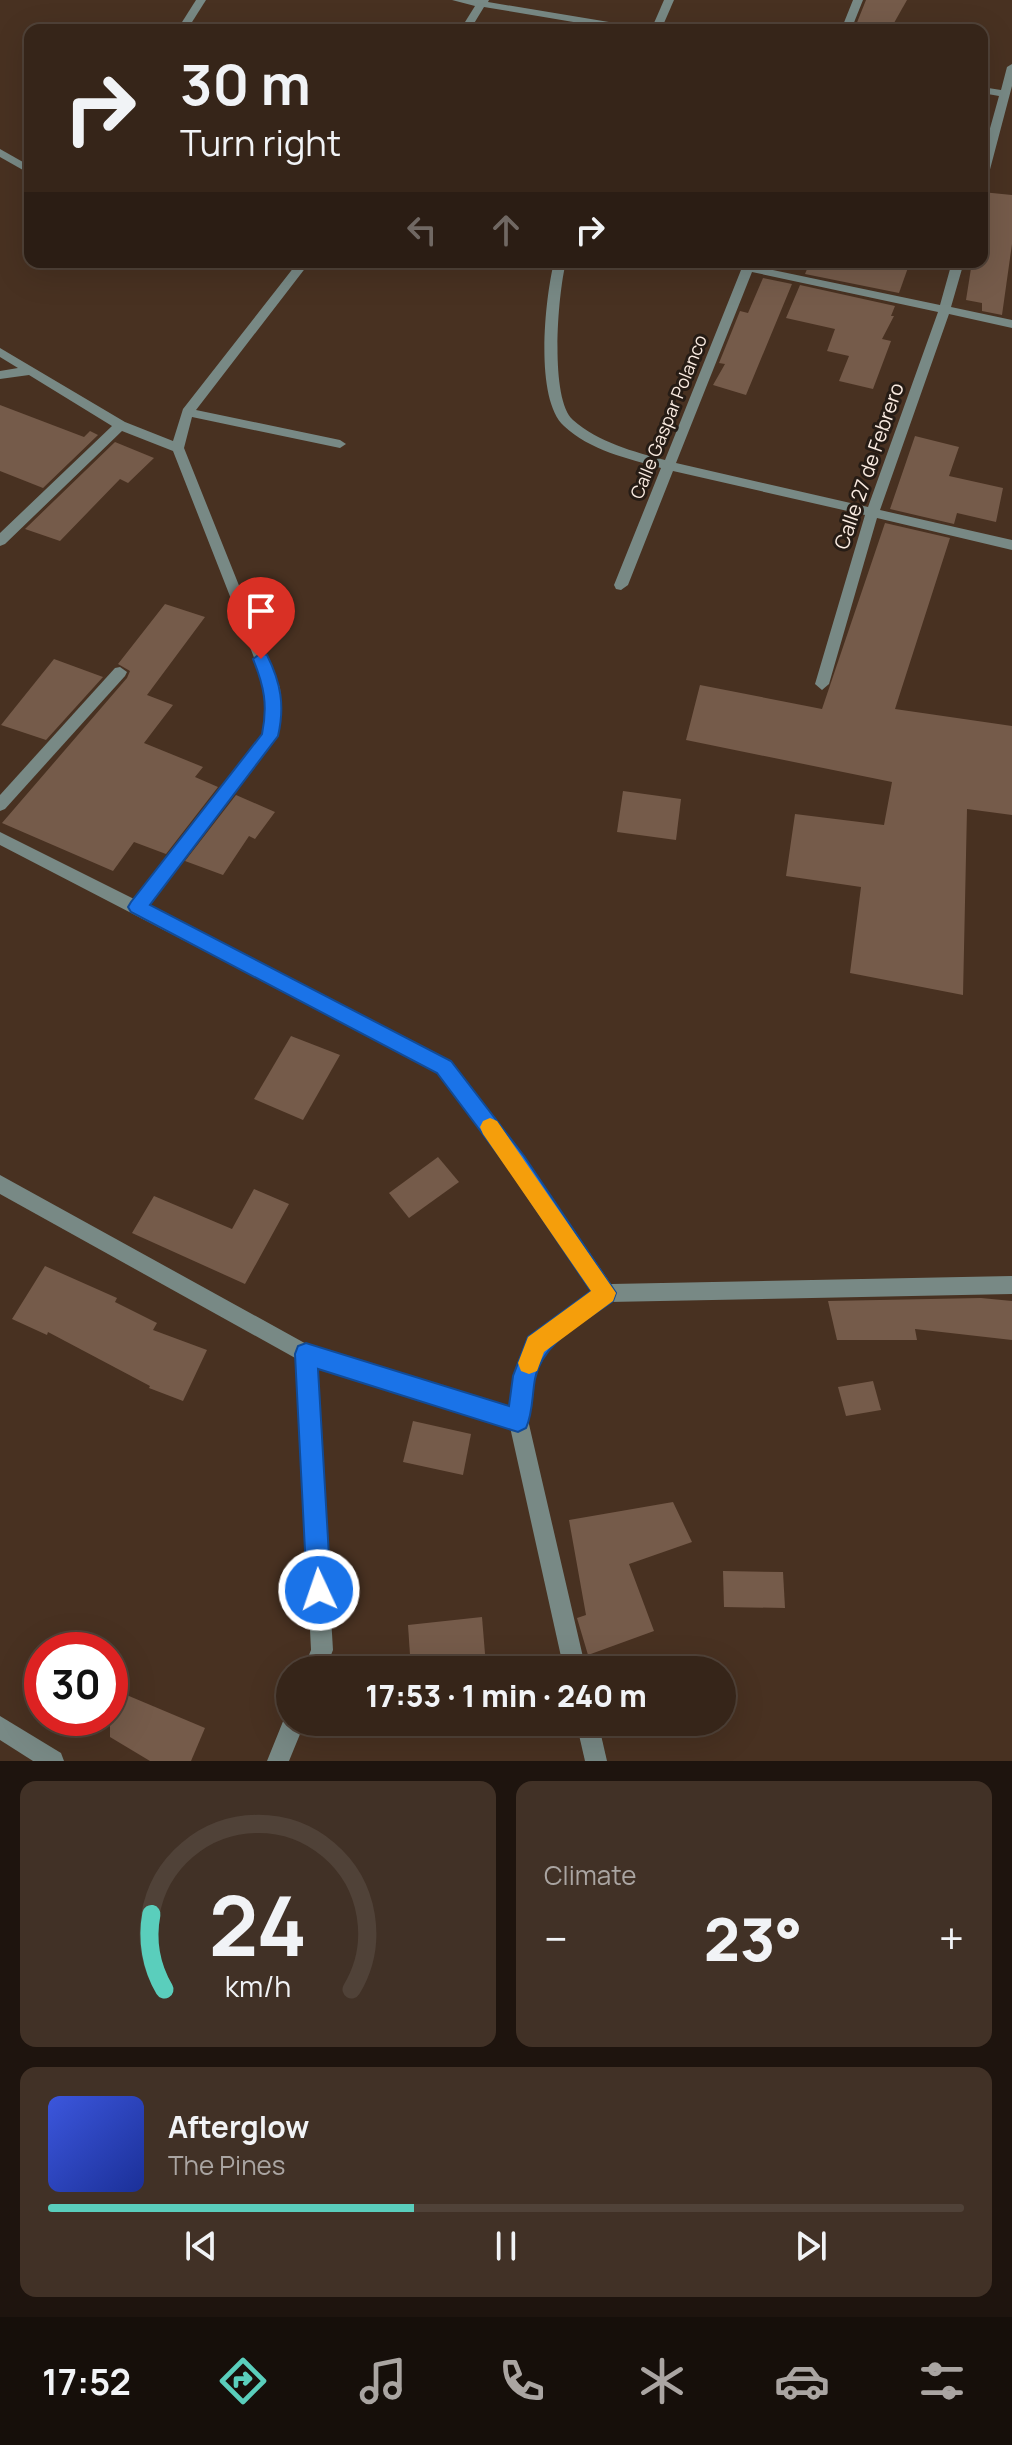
<!DOCTYPE html>
<meta charset="utf-8">
<style>
:root{--surface:#362519;--page:#413126;--text:#f1f3f6;--muted:#aaa5a2;--line:#504238;--accent:#5acebc}
body{margin:0;font-family:Manrope,sans-serif;background:var(--page);color:var(--text);height:100vh;display:flex;flex-direction:column;font-size:30px;white-space:nowrap}
*{box-sizing:border-box;margin:0}
p{font-size:26px;color:var(--muted)}
.icon{flex:none;width:44px;height:44px;fill:none;stroke:currentColor;stroke-width:2;stroke-linecap:round;stroke-linejoin:round}
.map{position:relative;height:1761px;overflow:hidden}
.panel{display:flex;flex-direction:column;gap:20px;padding:20px;background:#1e140e;flex:1}
.panel>*{flex:none}
.top-card{position:absolute;left:24px;top:24px;width:964px;height:244px;border-radius:16px;box-shadow:0 8px 32px #0002,0 0 0 2px var(--line);background:#362519;color:var(--text);overflow:hidden}
.speed{position:absolute;left:24px;top:1632px;display:flex;gap:16px;font-size:40px;font-weight:700;text-align:center}
.speed>*{display:grid;place-content:center;width:104px;height:104px;border-radius:50%;background:var(--surface);box-shadow:0 8px 32px #0002,0 0 0 2px var(--line);line-height:1}
.speed .limit{border:12px solid #d22;background:#fff;color:#111}
.pin{position:absolute;display:grid;place-items:center;width:68px;height:68px;color:#fff;margin:-82px -34px;border-radius:50% 50% 50% 0;rotate:-45deg;box-shadow:0 0 8px #0007}
.pin .icon{rotate:45deg}
.me{position:absolute;width:88px;margin:-44px;rotate:357deg;stroke-linejoin:round;filter:drop-shadow(0 0 6px #0008)}
.turn{display:flex;align-items:center;gap:28px;height:168px;padding:0 24px;font-size:36px}
.turn .icon{width:104px;height:104px;stroke-width:2.5}
.turn b{display:block;font-size:56px;line-height:68px}
.lanes{display:flex;align-items:center;height:76px;padding:0 24px;background:#0003;justify-content:center;gap:40px;direction:ltr}
.lanes .off{opacity:.35}
.big{font-size:60px;font-weight:800;line-height:1.1}
.panel .card{flex:1;display:flex;flex-direction:column;justify-content:center;gap:12px;min-width:0;padding:0 28px;border-radius:16px;background:var(--page)}
.panel .dial{align-items:center;gap:0}
.dial svg{height:208px;overflow:visible;fill:none;stroke:var(--line);stroke-width:7;stroke-linecap:round;text-anchor:middle}
.dial text{fill:var(--text);stroke:none}
.song{display:flex;align-items:center;gap:24px}
.cover{width:96px;height:96px;border-radius:12px;background:linear-gradient(135deg,hsl(230 70% 55%),hsl(230 70% 35%))}
.played{height:8px;border-radius:4px;background:linear-gradient(90deg,var(--accent) 40%,var(--line) 40%)}
.keys{display:flex;justify-content:space-around;direction:ltr}
.heat{display:flex;justify-content:space-between;align-items:center;font-size:44px;direction:ltr}
.panel .tiles{flex:1;display:grid;gap:20px;grid-template-columns:1fr 1fr}
.card:last-child{grid-column:span 2}
.trip{position:absolute;left:276px;top:1656px;width:460px;height:80px;border-radius:40px;background:var(--surface);box-shadow:0 8px 32px #0002,0 0 0 2px var(--line);font-weight:800;line-height:80px;text-align:center}
.tab-bar{display:flex;height:128px;justify-content:space-around;align-items:center;background:#160f0a;color:var(--muted)}
.tab-bar .icon{width:56px;height:56px}
.tab-bar .current{color:var(--accent)}
.tab-bar b{font-size:36px;color:var(--text)}
.map>svg:first-child{display:block}
.building{fill:#755b4a}
.lines{fill:none;stroke-linecap:round;stroke-linejoin:round}
.minor{fill:#788985;fill-rule:evenodd}
.route{fill:#1a73e8;stroke:#114b97;stroke-width:2}
.slow{fill:#f59e0b}
.labels{text-anchor:middle;stroke-width:6;stroke-linejoin:round;paint-order:stroke}
.far-street-label{font-size:18px;fill:#faebe1;stroke:#261c15}
.street-label{font-size:20px;fill:#faebe1;stroke:#261c15}
</style>
<div class="map">
<svg width="1012" height="1761" viewBox="0 0 1012 1761">
<rect width="100%" height="100%" fill="#483121"/>
<!-- building -->
<g class="building">
<polygon points="866,0 907,0 890,30 854,30"/>
<polygon points="982,192 1012,195 1012,244 1002,315 982,311 982,303 966,300 972,262 982,262"/>
<polygon points="810,262 910,262 899,293 805,274"/>
<polygon points="763,278 792,284 746,395 713,385 725,364 719,363 740,311 748,313"/>
<polygon points="800,285 895,306 891,316 894,316 882,339 891,341 873,389 839,381 849,356 827,351 835,329 786,318"/>
<polygon points="0,405 84,437 90,431 98,435 43,488 0,471"/>
<polygon points="915,436 959,447 949,476 1003,488 996,522 957,513 954,524 890,509"/>
<polygon points="115,442 154,458 128,483 120,479 60,541 25,529"/>
<polygon points="885,523 950,538 895,709 1012,726 1012,815 967,809 963,995 850,973 861,887 786,876 795,814 884,825 892,782 686,740 700,685 822,709"/>
<polygon points="165,604 205,617 147,695 173,705 144,743 203,767 195,777 218,787 166,854 134,842 113,871 2,823 127,678 130,671 118,664"/>
<polygon points="54,659 103,677 46,740 1,725"/>
<polygon points="623,791 681,799 676,840 617,832"/>
<polygon points="236,795 275,812 255,839 249,836 223,875 185,861"/>
<polygon points="291,1036 340,1055 303,1120 254,1099"/>
<polygon points="438,1157 459,1182 409,1218 389,1193"/>
<polygon points="254,1189 289,1204 245,1284 132,1233 154,1196 232,1229"/>
<polygon points="45,1266 117,1298 115,1302 157,1323 153,1330 207,1350 183,1401 149,1388 150,1386 48,1332 47,1335 12,1319"/>
<polygon points="981,1298 1012,1301 1012,1340 915,1329 917,1340 837,1340 828,1301"/>
<polygon points="873,1381 881,1410 846,1416 838,1387"/>
<polygon points="413,1421 471,1434 463,1475 403,1462"/>
<polygon points="673,1502 692,1542 629,1564 654,1631 588,1655 577,1618 586,1615 569,1520"/>
<polygon points="723,1571 783,1572 785,1608 724,1607"/>
<polygon points="482,1617 486,1666 411,1670 408,1625"/>
<polygon points="110,1688 205,1728 191,1761 150,1761 110,1737"/>
</g>
<g class="lines">
<!-- minor -->
<g class="minor">
<polygon points="196,0 206,0 187,30 177,30"/>
<polygon points="452,0 489,0 488,2 639,27 644,30 621,30 484,7 470,30 460,30 475,6"/>
<polygon points="664,0 674,0 661,30 651,30"/>
<polygon points="853,0 863,0 851,30 841,30"/>
<polygon points="1012,64 1012,86 988,177 982,180 982,157 999,96 982,93 982,87 1001,90 1007,67"/>
<polygon points="0,149 30,166 30,174 0,157"/>
<polygon points="298,262 310,262 196,410 340,440 346,444 340,448 192,417 184,448 280,688 282,712 275,740 147,906 450,1062 523,1156 611,1284 1012,1276 1012,1294 609,1302 543,1352 534,1376 528,1420 586,1670 564,1670 510,1427 316,1367 333,1650 325,1670 303,1670 311,1650 297,1359 0,1194 0,1175 310,1346 510,1408 514,1376 529,1338 593,1291 511,1168 438,1072 0,845 0,832 134,899 263,734 268,712 266,688 173,451 122,431 5,544 0,546 0,533 112,426 29,375 0,379 0,371 18,368 0,357 0,348 125,422 173,441 183,409"/>
<path d="M 554,262 L 566,262 C 558,293 549,398 573,420 C 598,442 634,452 665,460 L 741,270 L 714,262 L 756,262 L 754,266 L 940,305 L 952,262 L 964,262 L 951,307 L 1012,320 L 1012,328 L 949,314 L 880,510 L 1012,540 L 1012,550 L 877,518 L 829,684 L 822,690 L 815,684 L 865,515 L 673,471 L 628,585 L 621,590 L 616,589 L 614,585 L 661,468 C 629,459 589,450 564,426 C 534,398 545,299 554,262 ZM 752,272 L 938,312 L 868,507 L 676,463 Z"/>
<polygon points="120,667 127,672 125,676 5,809 0,811 0,795 115,668"/>
<polygon points="290,1713 290,1722 305,1722 289,1761 267,1761 286,1714"/>
<polygon points="0,1716 61,1753 64,1761 33,1761 0,1740"/>
<polygon points="576,1722 598,1722 607,1761 585,1761"/>
</g>
</g>
<!-- route -->
<path class="route" d="M 261,653 L 267,655 C 281,683 285,706 278,736 L 150,905 L 451,1061 L 524,1156 L 616,1293 L 613,1301 C 584,1322 542,1342 535,1379 C 532,1395 533,1413 526,1428 L 518,1432 L 318,1369 L 331,1590 L 327,1599 L 319,1602 L 310,1599 L 307,1590 L 295,1354 L 298,1346 L 306,1343 L 509,1406 L 513,1376 L 528,1337 L 591,1291 L 509,1169 L 437,1073 L 131,912 L 128,907 L 131,902 L 262,734 C 268,705 264,686 253,659 Z"/>
<!-- slow -->
<polygon class="slow" points="490,1118 497,1121 616,1293 613,1301 544,1352 537,1371 529,1374 521,1371 518,1363 528,1337 591,1291 483,1134 480,1127 483,1121"/>
<g class="labels">
<!-- far-street labels -->
<g class="far-street-label">
<text transform="translate(669 417) rotate(-68)" y="6">Calle Gaspar Polanco</text>
</g>
<!-- street labels -->
<g class="street-label">
<text transform="translate(869 466) rotate(-71)" y="7">Calle 27 de Febrero</text>
</g>
</g>
</svg>
<div class="speed"><div class="limit">30</div></div>
<div class="pin" style="left:261px;top:659px;background:#d93025"><svg class="icon" aria-label="arrive" viewBox="0 0 24 24"><path d="M6 21V4h12l-3 4 3 4H6"/></svg></div>
<svg class="me" style="left:319px;top:1590px" viewBox="-20 -20 40 40"><circle r="17" fill="#1a73e8" stroke="#fff" stroke-width="3"/><path d="M0-11L8 9 0 5-8 9z" fill="#fff"/></svg>
<div class="trip">17:53 · 1 min · 240 m</div>
<div class="top-card">
<div class="turn"><svg class="icon" aria-label="right" viewBox="0 0 24 24"><path d="M7 20v-9h11M14 6l5 5-5 5"/></svg><div><b>30 m</b>Turn right</div></div>
<div class="lanes"><svg class="icon off" aria-label="left" viewBox="0 0 24 24"><path d="M17 20v-9H6M10 6l-5 5 5 5"/></svg><svg class="icon off" aria-label="ahead" viewBox="0 0 24 24"><path d="M12 20V5M6 11l6-6 6 6"/></svg><svg class="icon" aria-label="right" viewBox="0 0 24 24"><path d="M7 20v-9h11M14 6l5 5-5 5"/></svg></div>
</div>
</div>
<section class="panel">
<div class="tiles">
<div class="card dial"><svg viewBox="0 0 100 80">
<path d="M14 69A42 42 0 1 1 86 69"/>
<path d="M14 69A42 42 0 0 1 9 40" stroke="#5acebc"/>
<text x="50" y="56" font-size="32" font-weight="700">24</text>
<text x="50" y="72" font-size="11">km/h</text>
</svg></div>
<div class="card"><p>Climate</p>
<div class="heat"><a>−</a><b class="big">23°</b><a>+</a></div>
</div>
<div class="card">
<div class="song"><i class="cover"></i><div><b>Afterglow</b><p>The Pines</p></div></div>
<div class="played"></div>
<div class="keys"><svg class="icon" aria-label="previous" viewBox="0 0 24 24"><path d="M18 5L8 12l10 7zM5 5v14"/></svg><svg class="icon" aria-label="pause" viewBox="0 0 24 24"><path d="M8 5v14M16 5v14"/></svg><svg class="icon" aria-label="next" viewBox="0 0 24 24"><path d="M6 5l10 7-10 7zM19 5v14"/></svg></div>
</div>
</div>
</section>
<nav class="tab-bar">
<b>17:52</b>
<svg class="icon current" aria-label="directions" viewBox="0 0 24 24"><path d="M12 3l9 9-9 9-9-9zM9 14v-3h6M13 9l2 2-2 2"/></svg>
<svg class="icon" aria-label="music" viewBox="0 0 24 24"><path d="M9 18V5l10-2v13"/><circle cx="6" cy="18" r="3"/><circle cx="16" cy="16" r="3"/></svg>
<svg class="icon" aria-label="phone" viewBox="0 0 24 24"><path d="M5 4h4l2 5-3 2q2 4 5 5l2-3 5 2v4C11 20 4 13 5 4z"/></svg>
<svg class="icon" aria-label="climate" viewBox="0 0 24 24"><path d="M12 3v18M4 7l16 10M4 17L20 7"/></svg>
<svg class="icon" aria-label="car" viewBox="0 0 24 24"><path d="M5 17H2v-5l4-1 3-4h7l3 4 3 1v5h-3M9 17h6M6 11h13"/><circle cx="7" cy="17" r="2"/><circle cx="17" cy="17" r="2"/></svg>
<svg class="icon" aria-label="filters" viewBox="0 0 24 24"><path d="M4 7h16M4 17h16"/><circle cx="9" cy="7" r="2"/><circle cx="15" cy="17" r="2"/></svg>
</nav>
